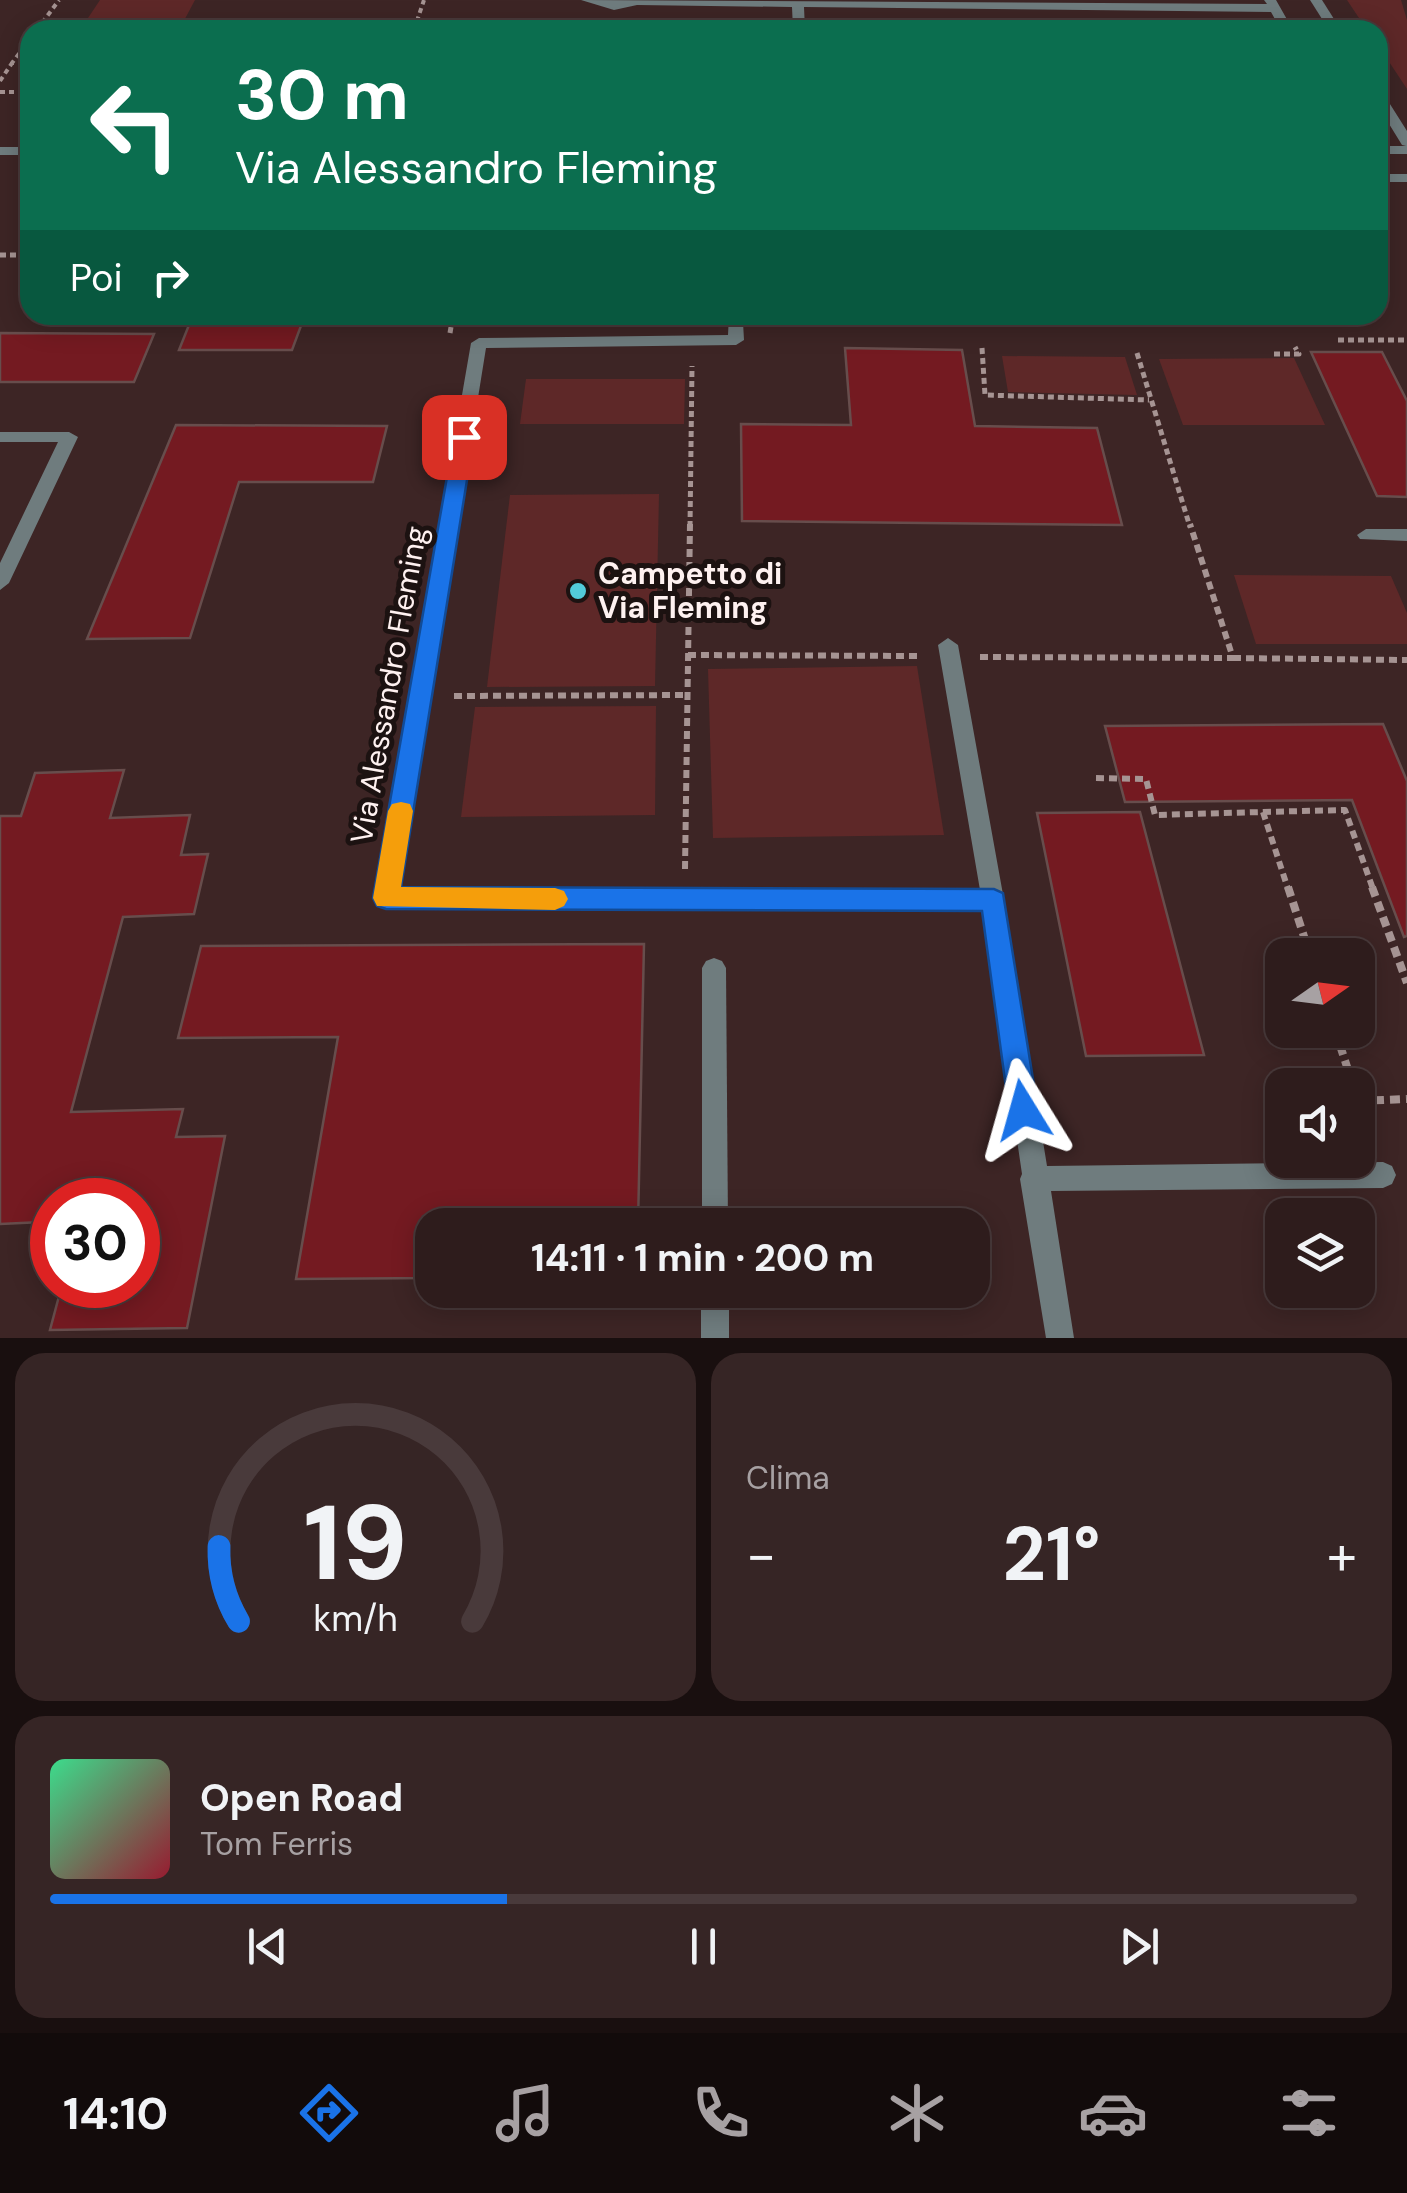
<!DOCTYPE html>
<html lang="it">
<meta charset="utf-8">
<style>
:root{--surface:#2e1c1c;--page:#362525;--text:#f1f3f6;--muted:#a7a1a3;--line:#493a3b;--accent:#1a73e8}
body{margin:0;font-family:"DM Sans",sans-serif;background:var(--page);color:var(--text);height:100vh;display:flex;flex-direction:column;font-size:38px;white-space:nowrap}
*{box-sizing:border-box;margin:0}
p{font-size:32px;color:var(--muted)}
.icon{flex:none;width:55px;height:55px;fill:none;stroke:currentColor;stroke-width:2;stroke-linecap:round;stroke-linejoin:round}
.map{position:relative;height:1338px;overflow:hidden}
.panel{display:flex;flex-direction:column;gap:15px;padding:15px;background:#190f0f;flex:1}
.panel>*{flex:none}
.top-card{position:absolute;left:20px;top:20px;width:1368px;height:305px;border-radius:30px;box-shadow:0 5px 25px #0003,0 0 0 2px var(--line);background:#0b6e4f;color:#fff;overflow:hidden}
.needle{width:65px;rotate:76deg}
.tools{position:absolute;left:1265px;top:938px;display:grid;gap:20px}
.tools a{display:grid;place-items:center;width:110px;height:110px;border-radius:20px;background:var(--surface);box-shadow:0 5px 25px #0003,0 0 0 2px var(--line);font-size:50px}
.speed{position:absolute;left:30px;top:1178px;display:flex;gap:20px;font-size:50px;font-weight:700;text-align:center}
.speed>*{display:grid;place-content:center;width:130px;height:130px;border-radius:50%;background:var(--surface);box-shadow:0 5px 25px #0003,0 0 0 2px var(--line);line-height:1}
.speed .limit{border:15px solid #d22;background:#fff;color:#111}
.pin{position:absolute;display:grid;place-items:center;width:85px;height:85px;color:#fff;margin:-42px;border-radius:20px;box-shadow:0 5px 15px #0006}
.me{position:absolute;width:110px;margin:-55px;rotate:352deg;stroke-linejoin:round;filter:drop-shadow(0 0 8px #0008)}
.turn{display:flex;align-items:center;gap:35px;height:210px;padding:0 50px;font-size:45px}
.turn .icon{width:130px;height:130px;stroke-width:2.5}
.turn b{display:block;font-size:70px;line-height:85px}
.then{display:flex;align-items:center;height:95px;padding:0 50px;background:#0003;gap:20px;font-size:38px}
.big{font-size:75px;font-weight:700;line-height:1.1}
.panel .card{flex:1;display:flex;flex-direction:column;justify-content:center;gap:15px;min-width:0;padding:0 35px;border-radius:30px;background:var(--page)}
.panel .dial{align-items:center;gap:0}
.dial svg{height:260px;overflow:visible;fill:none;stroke:var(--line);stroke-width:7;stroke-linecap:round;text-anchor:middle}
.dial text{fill:var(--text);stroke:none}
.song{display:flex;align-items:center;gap:30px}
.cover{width:120px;height:120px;border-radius:15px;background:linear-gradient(135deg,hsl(150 70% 55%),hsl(350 70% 35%))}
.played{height:10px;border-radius:5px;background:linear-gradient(90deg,var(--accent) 35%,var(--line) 35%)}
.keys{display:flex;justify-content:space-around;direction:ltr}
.heat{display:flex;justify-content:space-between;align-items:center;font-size:55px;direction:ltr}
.panel .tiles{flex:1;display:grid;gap:15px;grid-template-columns:1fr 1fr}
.card:last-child{grid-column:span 2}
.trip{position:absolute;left:415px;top:1208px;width:575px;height:100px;border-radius:30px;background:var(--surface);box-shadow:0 5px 25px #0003,0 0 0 2px var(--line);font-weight:700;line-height:100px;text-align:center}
.tabs{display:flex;height:160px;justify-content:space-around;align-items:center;background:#120b0b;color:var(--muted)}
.tabs .icon{width:70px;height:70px}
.tabs .current{color:var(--accent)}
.tabs b{font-size:45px;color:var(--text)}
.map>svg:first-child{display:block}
.green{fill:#5e2828}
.building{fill:#741a21;stroke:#674d4c;stroke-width:2.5}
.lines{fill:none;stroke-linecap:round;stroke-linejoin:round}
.path-far3{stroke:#a69493;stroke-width:4;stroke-dasharray:5 4;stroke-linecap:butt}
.path-far2{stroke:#a69493;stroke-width:5;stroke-dasharray:6 4;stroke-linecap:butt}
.path-far1{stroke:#a69493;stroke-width:6;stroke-dasharray:8 5;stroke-linecap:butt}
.path{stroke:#a69493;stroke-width:8;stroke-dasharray:10 6;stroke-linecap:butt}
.service{fill:#6f7c7e;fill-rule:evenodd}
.minor{fill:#6f7c7e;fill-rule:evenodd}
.route{fill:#1a73e8;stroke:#114b97;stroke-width:2.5}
.slow{fill:#f59e0b}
.poi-dot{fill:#52cbd9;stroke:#1c1211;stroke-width:4}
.labels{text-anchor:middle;stroke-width:10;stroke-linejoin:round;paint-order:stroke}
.poi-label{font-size:30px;font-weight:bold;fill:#fef1f0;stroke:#1c1211;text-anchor:start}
.street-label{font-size:30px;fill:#fef1f0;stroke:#1c1211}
</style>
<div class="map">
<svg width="1407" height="1338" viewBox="0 0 1407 1338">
<rect width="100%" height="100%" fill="#3d2525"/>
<!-- green -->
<g class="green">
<polygon points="100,0 195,0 179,30 63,30 68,22 86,21"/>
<polygon points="1347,0 1401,0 1407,20 1407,89 1378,45 1378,30 1367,30"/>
<polygon points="1002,356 1125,357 1137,395 1008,392"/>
<polygon points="1294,358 1325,425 1183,425 1159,359"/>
<polygon points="526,379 685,379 684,424 520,424"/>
<polygon points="659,494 655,686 487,687 510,495"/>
<polygon points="1234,575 1391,576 1407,613 1407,644 1256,644"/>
<polygon points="917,666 944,835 713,838 708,669"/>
<polygon points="656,706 655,815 461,817 475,707"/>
</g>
<!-- building -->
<g class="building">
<polygon points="193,315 305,315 292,350 179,350"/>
<polygon points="0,333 154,334 134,382 0,382"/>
<polygon points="845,348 962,350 975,426 1097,428 1122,525 742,521 741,424 851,425"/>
<polygon points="1311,352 1382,352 1407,401 1407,497 1377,496"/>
<polygon points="176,425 387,426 373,482 239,482 190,638 87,639"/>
<polygon points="1383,724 1407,781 1407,936 1404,937 1352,800 1125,802 1105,726"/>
<polygon points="124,770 110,818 190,815 181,855 208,854 194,914 123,917 71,1112 183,1109 176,1137 225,1136 187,1328 50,1330 62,1285 138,1285 138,1200 48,1200 42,1222 0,1224 0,816 21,816 35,773"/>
<polygon points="1140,812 1204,1055 1086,1056 1037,813"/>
<polygon points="644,944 638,1225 432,1225 432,1278 296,1279 338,1037 178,1038 201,946"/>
</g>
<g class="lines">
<!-- path-far3 -->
<g class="path-far3">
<polyline points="37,30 59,0"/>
<polyline points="414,30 424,0"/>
<polyline points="30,39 12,63 30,63"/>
<polyline points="0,81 12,63"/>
<polyline points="0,92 30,92"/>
</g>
<!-- path-far2 -->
<g class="path-far2">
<polyline points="0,255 30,255"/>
<polyline points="450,333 453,315"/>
<polyline points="1338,340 1407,340"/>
<polyline points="982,348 985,395 1149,400"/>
<polyline points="1137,353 1190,527"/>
<polyline points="1274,354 1299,354 1295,347"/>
<polyline points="690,527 692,366"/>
</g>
<!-- path-far1 -->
<g class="path-far1">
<polyline points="688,655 917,656"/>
<polyline points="980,657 1233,658 1190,524"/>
<polyline points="1233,658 1407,660"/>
<polyline points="454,696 688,695"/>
<polyline points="1096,778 1146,779 1155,815 1263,812 1288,889"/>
<polyline points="1263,812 1345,810 1373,889"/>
<polyline points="685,869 690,524"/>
</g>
<!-- path -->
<g class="path">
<polyline points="1288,887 1310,955"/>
<polyline points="1372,887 1407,983"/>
<polyline points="1335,1030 1353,1085"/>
<polyline points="1358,1099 1371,1141"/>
<polyline points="1358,1101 1407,1099"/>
</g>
<!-- service -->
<g class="service">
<rect x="0" y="147" width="30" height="8"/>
<polygon points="1309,315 1325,315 1328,322 1320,327 1034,327 1026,322 1034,317"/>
</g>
<!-- minor -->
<g class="minor">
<polygon points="581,0 1267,4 1264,0 1276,0 1293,30 1281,30 1271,12 804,7 805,30 793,30 792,7 637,5 614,10"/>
<polygon points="1310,0 1322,0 1341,30 1329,30"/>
<polygon points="1378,92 1383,93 1407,131 1407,154 1378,154 1378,146 1406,146 1402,145 1378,106"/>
<rect x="1378" y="174" width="29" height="8"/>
<polygon points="729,315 1040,315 1042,322 1034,327 743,322 744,340 736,345 486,348 399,889 980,890 938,645 948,638 958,645 1004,900 1047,1166 1383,1162 1392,1166 1396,1175 1392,1184 1383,1188 1051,1191 1074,1338 1046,1338 1020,1179 1022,1174 983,909 386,908 378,905 375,898 471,343 479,338 728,335"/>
<polygon points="0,432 69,432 78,437 9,583 0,590 0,563 58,442 0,442"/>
<polygon points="1366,529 1407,529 1407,541 1360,539 1357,535"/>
<polygon points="714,958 722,961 726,968 728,1225 702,1225 702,968 706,961"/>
<rect x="701" y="1290" width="28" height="48"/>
</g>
</g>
<!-- route -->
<polygon class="route" points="464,431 474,437 401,887 994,889 1003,893 1038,1110 1033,1119 1023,1123 1013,1119 1009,1110 982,911 386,909 377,906 373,898 454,437"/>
<!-- slow -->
<polygon class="slow" points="401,802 410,804 413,811 401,887 555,888 564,891 568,899 564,906 555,910 377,906 373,898 388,811 392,804"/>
<!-- markers -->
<circle class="poi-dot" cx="578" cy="591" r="10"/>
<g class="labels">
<!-- poi labels -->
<g class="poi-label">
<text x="598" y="584">Campetto di<tspan x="598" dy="34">Via Fleming</tspan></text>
</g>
<!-- street labels -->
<g class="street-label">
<text transform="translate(389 685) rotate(-80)" y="10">Via Alessandro Fleming</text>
</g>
</g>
</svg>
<div class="tools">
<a><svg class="needle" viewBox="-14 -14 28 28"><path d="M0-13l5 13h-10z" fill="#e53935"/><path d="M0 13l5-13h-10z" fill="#a7a1a3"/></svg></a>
<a><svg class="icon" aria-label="sound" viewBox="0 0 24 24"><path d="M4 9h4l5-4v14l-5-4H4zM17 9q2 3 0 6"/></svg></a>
<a><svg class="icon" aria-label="layers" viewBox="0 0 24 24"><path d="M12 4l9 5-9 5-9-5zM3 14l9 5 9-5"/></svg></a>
</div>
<div class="speed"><div class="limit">30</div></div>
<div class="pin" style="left:464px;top:437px;background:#d93025"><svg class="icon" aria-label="arrive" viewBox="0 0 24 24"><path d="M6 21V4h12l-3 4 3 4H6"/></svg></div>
<svg class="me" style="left:1023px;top:1110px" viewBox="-20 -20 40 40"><path d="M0-17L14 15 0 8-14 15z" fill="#1a73e8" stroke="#fff" stroke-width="4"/></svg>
<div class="trip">14:11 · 1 min · 200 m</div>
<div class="top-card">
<div class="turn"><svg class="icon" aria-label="left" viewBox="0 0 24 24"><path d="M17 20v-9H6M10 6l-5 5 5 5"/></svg><div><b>30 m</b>Via Alessandro Fleming</div></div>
<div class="then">Poi<svg class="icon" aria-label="right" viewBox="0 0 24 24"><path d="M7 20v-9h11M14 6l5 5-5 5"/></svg></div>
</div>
</div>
<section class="panel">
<div class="tiles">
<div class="card dial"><svg viewBox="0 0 100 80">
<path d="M14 69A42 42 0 1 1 86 69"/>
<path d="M14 69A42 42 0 0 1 8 46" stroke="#1a73e8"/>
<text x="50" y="56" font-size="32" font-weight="700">19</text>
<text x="50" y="72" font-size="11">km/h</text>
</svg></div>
<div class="card"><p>Clima</p>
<div class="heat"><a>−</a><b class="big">21°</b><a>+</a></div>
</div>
<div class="card">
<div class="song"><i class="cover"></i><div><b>Open Road</b><p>Tom Ferris</p></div></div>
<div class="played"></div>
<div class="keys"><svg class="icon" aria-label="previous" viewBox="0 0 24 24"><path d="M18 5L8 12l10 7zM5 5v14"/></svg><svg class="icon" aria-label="pause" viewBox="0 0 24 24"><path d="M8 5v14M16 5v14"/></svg><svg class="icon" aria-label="next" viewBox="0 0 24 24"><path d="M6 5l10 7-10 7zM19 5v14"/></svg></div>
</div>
</div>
</section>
<nav class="tabs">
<b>14:10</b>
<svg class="icon current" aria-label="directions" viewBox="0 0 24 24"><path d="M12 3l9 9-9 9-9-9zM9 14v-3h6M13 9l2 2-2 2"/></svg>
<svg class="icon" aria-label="music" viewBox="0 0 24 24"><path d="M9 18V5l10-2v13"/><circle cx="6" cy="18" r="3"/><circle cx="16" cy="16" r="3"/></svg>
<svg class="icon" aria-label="phone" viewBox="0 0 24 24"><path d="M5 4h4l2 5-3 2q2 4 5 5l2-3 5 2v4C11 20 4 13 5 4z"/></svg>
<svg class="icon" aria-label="climate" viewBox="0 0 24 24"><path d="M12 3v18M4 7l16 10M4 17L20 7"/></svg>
<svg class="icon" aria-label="car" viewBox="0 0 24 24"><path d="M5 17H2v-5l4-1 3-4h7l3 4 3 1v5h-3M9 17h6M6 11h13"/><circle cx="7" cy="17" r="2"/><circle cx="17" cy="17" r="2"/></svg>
<svg class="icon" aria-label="filters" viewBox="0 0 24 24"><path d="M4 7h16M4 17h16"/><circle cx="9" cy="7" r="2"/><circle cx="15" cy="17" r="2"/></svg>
</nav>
